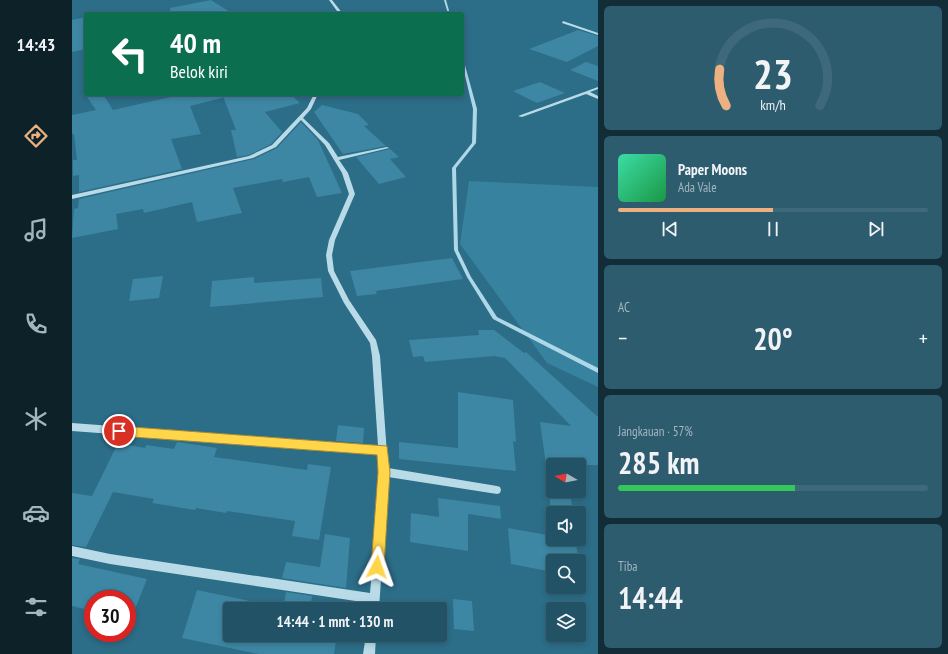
<!DOCTYPE html>
<html lang="id">
<meta charset="utf-8">
<style>
:root{--surface:#215266;--page:#2d5c6f;--text:#f1f3f6;--muted:#a2b6bf;--line:#3e697a;--accent:#edb181}
body{margin:0;font-family:"PT Sans Narrow",sans-serif;background:var(--page);color:var(--text);height:100vh;display:flex;flex-direction:column;font-size:15px;white-space:nowrap}
*{box-sizing:border-box;margin:0}
p{font-size:13px;color:var(--muted)}
.icon{flex:none;width:22px;height:22px;fill:none;stroke:currentColor;stroke-width:2;stroke-linecap:round;stroke-linejoin:round}
.map{position:relative;flex:1;overflow:hidden}
.side{display:flex;flex-direction:column;gap:6px;padding:6px;background:#122d38;width:350px}
.side>*{flex:none}
.hud{position:absolute;left:12px;top:12px;width:380px;height:84px;border-radius:4px;box-shadow:0 2px 6px #0003,0 0 0 1px var(--line);background:#0b6e4f;color:#fff;overflow:hidden}
.needle{width:26px;rotate:279deg}
.fabs{position:absolute;left:474px;top:458px;display:grid;gap:8px}
.fabs a{display:grid;place-items:center;width:40px;height:40px;border-radius:4px;background:var(--surface);box-shadow:0 2px 6px #0003,0 0 0 1px var(--line);font-size:20px}
.speed{position:absolute;left:12px;top:590px;display:flex;gap:8px;font-size:20px;font-weight:700;text-align:center}
.speed>*{display:grid;place-content:center;width:52px;height:52px;border-radius:50%;background:var(--surface);box-shadow:0 2px 6px #0003,0 0 0 1px var(--line);line-height:1}
.speed .limit{border:6px solid #d22;background:#fff;color:#111}
.pin{position:absolute;display:grid;place-items:center;width:34px;height:34px;color:#fff;margin:-17px;border:2px solid #fff;border-radius:50%;box-shadow:0 1px 4px #0007}
.me{position:absolute;width:44px;margin:-22px;rotate:4deg;stroke-linejoin:round;filter:drop-shadow(0 0 3px #0008)}
.turn{display:flex;align-items:center;gap:14px;height:84px;padding:0 20px;font-size:18px}
.turn .icon{width:52px;height:52px;stroke-width:2.5}
.turn b{display:block;font-size:28px;line-height:34px}
.big{font-size:30px;font-weight:700;line-height:1.1}
.side .tile{flex:1;display:flex;flex-direction:column;justify-content:center;gap:6px;min-width:0;padding:0 14px;border-radius:6px;background:var(--page)}
.side .dial{align-items:center;gap:0}
.dial svg{height:104px;overflow:visible;fill:none;stroke:var(--line);stroke-width:7;stroke-linecap:round;text-anchor:middle}
.dial text{fill:var(--text);stroke:none}
.song{display:flex;align-items:center;gap:12px}
.cover{width:48px;height:48px;border-radius:6px;background:linear-gradient(135deg,hsl(160 70% 55%),hsl(140 70% 35%))}
.played{height:4px;border-radius:2px;background:linear-gradient(90deg,var(--accent) 50%,var(--line) 50%)}
.keys{display:flex;justify-content:space-around;direction:ltr}
.heat{display:flex;justify-content:space-between;align-items:center;font-size:22px;direction:ltr}
.charge{height:6px;border-radius:3px;background:linear-gradient(90deg,#34c759 57%,var(--line) 0)}
.trip{position:absolute;left:151px;top:602px;width:224px;height:40px;border-radius:4px;background:var(--surface);box-shadow:0 2px 6px #0003,0 0 0 1px var(--line);font-weight:700;line-height:40px;text-align:center}
main{display:flex;flex:1;min-height:0}
.dock{display:flex;flex-direction:column;width:72px;justify-content:space-around;align-items:center;background:#0d2129;color:var(--muted)}
.dock .icon{width:28px;height:28px}
.dock .on{color:var(--accent)}
.dock b{font-size:18px;color:var(--text)}
.map>svg:first-child{display:block}
.green{fill:#37829f}
.lines{fill:none;stroke-linecap:round;stroke-linejoin:round}
.stream{fill:#aed8e8;fill-rule:evenodd}
.building{fill:#3d87a4}
.minor{fill:#b9dbe8;fill-rule:evenodd}
.route{fill:#ffd54a;stroke:#a68a30}
</style>
<main>
<nav class="dock">
<b>14:43</b>
<svg class="icon on" aria-label="directions" viewBox="0 0 24 24"><path d="M12 3l9 9-9 9-9-9zM9 14v-3h6M13 9l2 2-2 2"/></svg>
<svg class="icon" aria-label="music" viewBox="0 0 24 24"><path d="M9 18V5l10-2v13"/><circle cx="6" cy="18" r="3"/><circle cx="16" cy="16" r="3"/></svg>
<svg class="icon" aria-label="phone" viewBox="0 0 24 24"><path d="M5 4h4l2 5-3 2q2 4 5 5l2-3 5 2v4C11 20 4 13 5 4z"/></svg>
<svg class="icon" aria-label="climate" viewBox="0 0 24 24"><path d="M12 3v18M4 7l16 10M4 17L20 7"/></svg>
<svg class="icon" aria-label="car" viewBox="0 0 24 24"><path d="M5 17H2v-5l4-1 3-4h7l3 4 3 1v5h-3M9 17h6M6 11h13"/><circle cx="7" cy="17" r="2"/><circle cx="17" cy="17" r="2"/></svg>
<svg class="icon" aria-label="filters" viewBox="0 0 24 24"><path d="M4 7h16M4 17h16"/><circle cx="9" cy="7" r="2"/><circle cx="15" cy="17" r="2"/></svg>
</nav>
<div class="map">
<svg width="526" height="654" viewBox="0 0 526 654">
<rect width="100%" height="100%" fill="#2c6d88"/>
<!-- green -->
<polygon class="green" points="397,181 526,187 526,387 475,363 388,244"/>
<g class="lines">
<!-- stream -->
<g class="stream">
<polygon points="372,0 374,0 378,14 376,14"/>
<polygon points="390,57 391,58 405,109 404,143 384,168 386,250 399,277 425,317 526,368 526,373 421,319 395,277 382,250 380,168 400,143 401,109 390,63"/>
</g>
</g>
<!-- building -->
<g class="building">
<polygon points="139,0 161,14 99,14 98,8"/>
<polygon points="14,17 14,49 0,52 0,20"/>
<polygon points="506,30 526,36 526,46 495,62 457,49"/>
<polygon points="514,62 526,66 526,81 498,70"/>
<polygon points="468,82 493,93 465,103 441,91"/>
<polygon points="13,94 31,94 41,110 112,94 149,94 150,98 118,106 129,134 99,139 110,169 7,192 7,175 1,176 1,160 5,160 2,134 0,134 0,115 24,110"/>
<polygon points="150,94 218,94 228,103 193,112 210,132 199,144 177,155 165,157 159,130 164,130"/>
<polygon points="250,105 286,114 297,125 292,126 314,146 271,154 242,112"/>
<polygon points="229,122 246,140 270,193 245,197 237,177 211,182 210,179 161,188 170,213 125,222 120,202 72,213 71,209 44,214 46,229 0,238 2,209 6,208 7,199 182,159 205,148"/>
<polygon points="318,149 327,157 318,159 334,177 307,184 284,157"/>
<polygon points="380,258 391,279 304,291 305,294 285,296 278,271"/>
<polygon points="91,276 87,298 57,301 61,279"/>
<polygon points="182,277 182,283 249,278 251,297 138,307 140,281"/>
<polygon points="406,330 422,330 452,353 454,352 526,417 526,465 474,465 468,422 499,426 433,358 422,356 353,362 351,356 341,357 337,340 407,335"/>
<polygon points="386,392 441,400 444,442 441,441 444,471 327,459 327,442 386,448"/>
<polygon points="266,425 292,428 291,443 264,441"/>
<polygon points="105,442 145,448 142,457 235,470 236,464 259,467 247,540 220,536 223,521 155,511 154,513 124,508 123,510 80,503 82,499 41,492 14,547 0,545 0,493 20,496 46,443 73,448 74,445 102,449"/>
<polygon points="477,491 498,491 501,513 479,513"/>
<polygon points="366,498 428,506 429,519 396,514 396,551 338,542 339,513 367,517"/>
<polygon points="436,528 481,536 481,539 503,539 507,561 481,561 481,572 439,564"/>
<polygon points="253,534 278,538 274,588 210,578 214,562 248,567"/>
<polygon points="0,558 8,559 6,564 75,579 56,627 55,599 21,599 21,611 0,606"/>
<polygon points="125,590 188,603 187,609 158,609 158,635 265,635 262,654 187,654 110,638"/>
<polygon points="214,592 240,596 238,609 211,609"/>
<polygon points="381,599 400,601 402,631 382,629"/>
</g>
<g class="lines">
<!-- minor -->
<g class="minor">
<polygon points="257,0 260,0 271,14 267,14 266,12 251,14 265,11"/>
<polygon points="491,21 526,33 526,35 490,23"/>
<polygon points="526,87 526,89 518,92 526,96 526,99 514,94 450,117 446,116"/>
<polygon points="242,94 246,94 239,109 231,118 257,143 266,157 315,147 317,148 267,160 276,173 283,194 263,240 260,255 262,271 277,300 304,340 308,356 316,468 425,486 428,487 429,490 428,493 425,494 316,477 307,609 297,609 297,603 38,564 0,556 0,546 38,554 298,593 308,472 306,454 0,431 0,423 306,446 300,356 298,343 272,303 256,271 254,255 257,240 277,194 270,173 253,145 229,120 204,147 181,158 0,199 0,195 177,156 200,145 235,108"/>
<polygon points="294,635 304,635 303,654 291,654"/>
</g>
</g>
<!-- route -->
<polygon class="route" points="47,426 315,446 318,472 312,567 310,572 305,574 301,572 299,567 306,472 305,455 47,436 43,434 41,431 43,427"/>
</svg>
<div class="fabs">
<a><svg class="needle" viewBox="-14 -14 28 28"><path d="M0-13l5 13h-10z" fill="#e53935"/><path d="M0 13l5-13h-10z" fill="#a2b6bf"/></svg></a>
<a><svg class="icon" aria-label="sound" viewBox="0 0 24 24"><path d="M4 9h4l5-4v14l-5-4H4zM17 9q2 3 0 6"/></svg></a>
<a><svg class="icon" aria-label="search" viewBox="0 0 24 24"><circle cx="10" cy="10" r="6"/><path d="M15 15l6 6"/></svg></a>
<a><svg class="icon" aria-label="layers" viewBox="0 0 24 24"><path d="M12 4l9 5-9 5-9-5zM3 14l9 5 9-5"/></svg></a>
</div>
<div class="speed"><div class="limit">30</div></div>
<div class="pin" style="left:47px;top:431px;background:#d93025"><svg class="icon" aria-label="arrive" viewBox="0 0 24 24"><path d="M6 21V4h12l-3 4 3 4H6"/></svg></div>
<svg class="me" style="left:305px;top:567px" viewBox="-20 -20 40 40"><path d="M0-17L14 15 0 8-14 15z" fill="#ffd54a" stroke="#fff" stroke-width="4"/></svg>
<div class="trip">14:44 · 1 mnt · 130 m</div>
<div class="hud">
<div class="turn"><svg class="icon" aria-label="left" viewBox="0 0 24 24"><path d="M17 20v-9H6M10 6l-5 5 5 5"/></svg><div><b>40 m</b>Belok kiri</div></div>
</div>
</div>
<section class="side">
<div class="tile dial"><svg viewBox="0 0 100 80">
<path d="M14 69A42 42 0 1 1 86 69"/>
<path d="M14 69A42 42 0 0 1 9 41" stroke="#edb181"/>
<text x="50" y="56" font-size="32" font-weight="700">23</text>
<text x="50" y="72" font-size="11">km/h</text>
</svg></div>
<div class="tile">
<div class="song"><i class="cover"></i><div><b>Paper Moons</b><p>Ada Vale</p></div></div>
<div class="played"></div>
<div class="keys"><svg class="icon" aria-label="previous" viewBox="0 0 24 24"><path d="M18 5L8 12l10 7zM5 5v14"/></svg><svg class="icon" aria-label="pause" viewBox="0 0 24 24"><path d="M8 5v14M16 5v14"/></svg><svg class="icon" aria-label="next" viewBox="0 0 24 24"><path d="M6 5l10 7-10 7zM19 5v14"/></svg></div>
</div>
<div class="tile"><p>AC</p>
<div class="heat"><a>−</a><b class="big">20°</b><a>+</a></div>
</div>
<div class="tile"><p>Jangkauan · 57%</p><b class="big">285 km</b><div class="charge"></div></div>
<div class="tile"><p>Tiba</p><b class="big">14:44</b></div>
</section>
</main>
